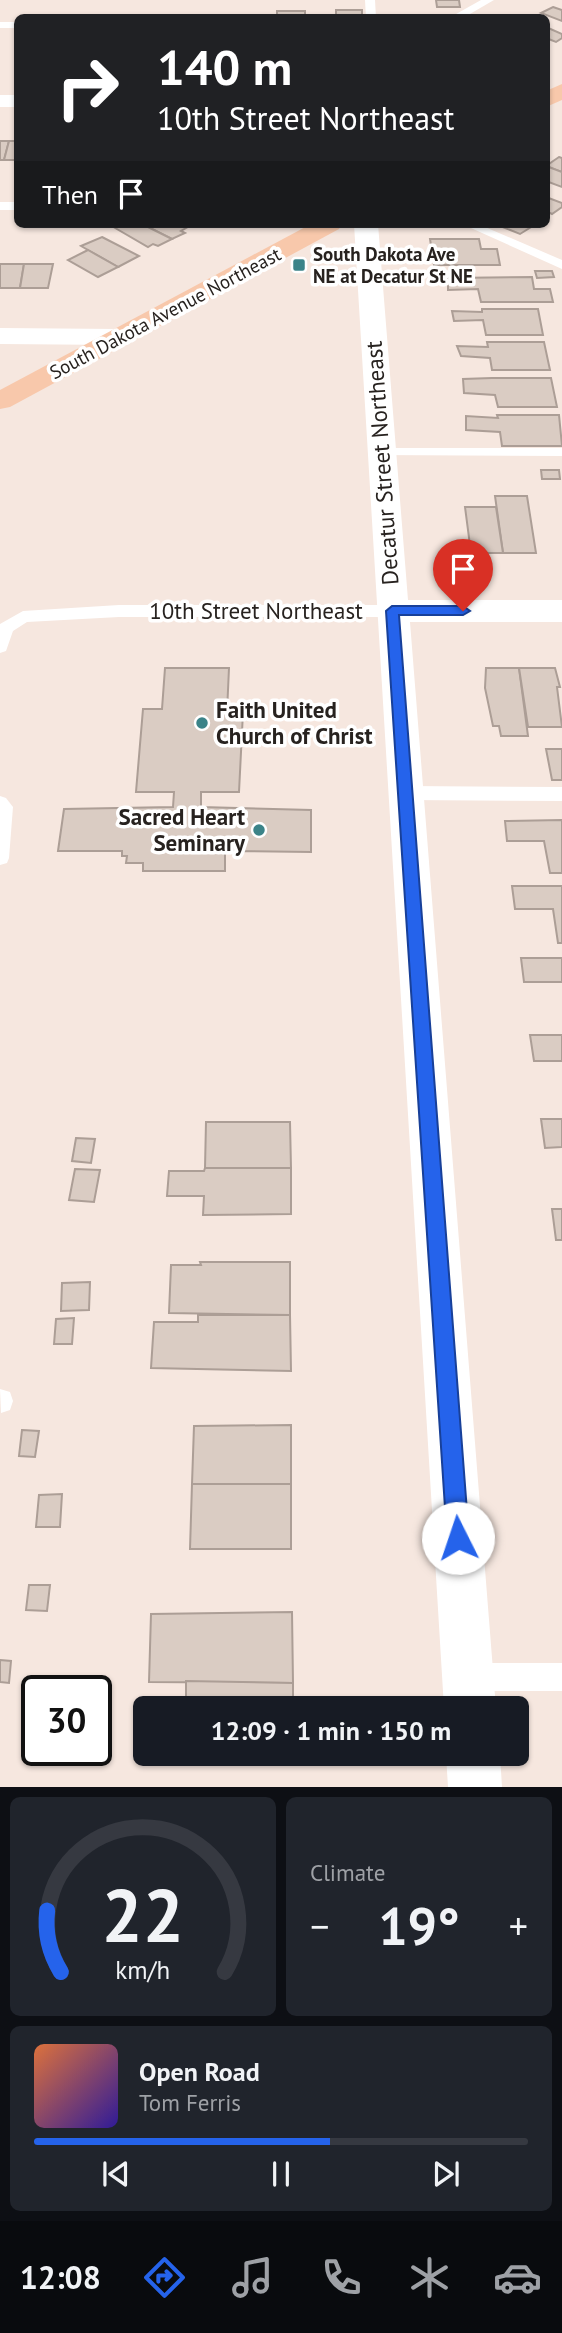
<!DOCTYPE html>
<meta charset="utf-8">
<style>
:root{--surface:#171b24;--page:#20242c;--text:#f1f3f6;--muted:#9ea1a6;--line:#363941;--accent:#2563eb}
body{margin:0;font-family:"PT Sans",sans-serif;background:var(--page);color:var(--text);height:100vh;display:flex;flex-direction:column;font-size:26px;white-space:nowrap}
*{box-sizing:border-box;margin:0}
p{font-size:23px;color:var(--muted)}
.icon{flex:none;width:38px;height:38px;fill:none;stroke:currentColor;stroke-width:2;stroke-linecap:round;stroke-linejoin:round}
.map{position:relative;height:1787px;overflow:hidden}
.panel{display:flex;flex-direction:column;gap:10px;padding:10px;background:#0d0f14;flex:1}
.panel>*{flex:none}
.banner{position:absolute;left:14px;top:14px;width:536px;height:214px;border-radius:10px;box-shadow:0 2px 5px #0004;background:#202124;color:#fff;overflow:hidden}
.speed{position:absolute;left:21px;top:1675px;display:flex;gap:14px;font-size:35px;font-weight:700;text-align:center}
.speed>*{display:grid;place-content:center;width:91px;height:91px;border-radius:50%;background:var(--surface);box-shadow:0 2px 5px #0004;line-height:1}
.speed .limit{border:4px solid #111;border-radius:10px;background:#fff;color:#111}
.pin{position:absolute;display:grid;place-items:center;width:60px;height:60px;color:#fff;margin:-72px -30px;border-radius:50% 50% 50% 0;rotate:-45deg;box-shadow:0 0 7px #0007}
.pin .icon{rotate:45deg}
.me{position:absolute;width:77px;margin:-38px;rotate:356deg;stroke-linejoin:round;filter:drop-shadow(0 0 5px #0008)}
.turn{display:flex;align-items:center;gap:24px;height:147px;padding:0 28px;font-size:32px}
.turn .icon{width:91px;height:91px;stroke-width:2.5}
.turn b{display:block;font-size:49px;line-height:60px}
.then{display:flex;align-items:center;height:66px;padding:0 28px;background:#0003;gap:14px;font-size:26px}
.big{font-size:52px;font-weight:700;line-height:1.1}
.panel .tile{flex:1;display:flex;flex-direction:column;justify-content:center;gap:10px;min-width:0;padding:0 24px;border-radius:10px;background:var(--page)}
.panel .dial{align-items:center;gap:0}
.dial svg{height:182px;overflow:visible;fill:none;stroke:var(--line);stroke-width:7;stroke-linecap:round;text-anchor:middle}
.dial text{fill:var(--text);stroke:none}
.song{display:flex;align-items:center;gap:21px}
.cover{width:84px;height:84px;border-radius:10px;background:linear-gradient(135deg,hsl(20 70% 55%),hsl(250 70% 35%))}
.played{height:7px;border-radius:4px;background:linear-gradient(90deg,var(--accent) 60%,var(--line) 60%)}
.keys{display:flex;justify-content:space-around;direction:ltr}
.heat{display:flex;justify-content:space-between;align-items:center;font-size:38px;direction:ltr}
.panel .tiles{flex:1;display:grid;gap:10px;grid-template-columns:1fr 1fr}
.tile:last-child{grid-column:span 2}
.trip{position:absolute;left:133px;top:1696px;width:396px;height:70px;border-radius:10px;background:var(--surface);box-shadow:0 2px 5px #0004;font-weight:700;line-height:70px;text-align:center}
.tabs{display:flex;height:112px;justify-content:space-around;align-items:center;background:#090b0e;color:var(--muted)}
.tabs .icon{width:49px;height:49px}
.tabs .active{color:var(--accent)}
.tabs b{font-size:32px;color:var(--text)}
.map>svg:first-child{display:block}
.building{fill:#daccc3;stroke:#ac9e96;stroke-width:2}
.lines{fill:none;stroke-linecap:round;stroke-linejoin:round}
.lane{fill:#fff;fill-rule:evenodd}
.street{fill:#fff;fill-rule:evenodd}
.primary{fill:#f8c8ab;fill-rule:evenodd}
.route{fill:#2563eb;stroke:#184099;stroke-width:2}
.poi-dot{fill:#3b8388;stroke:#fff;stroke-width:2.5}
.labels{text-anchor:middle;stroke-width:7;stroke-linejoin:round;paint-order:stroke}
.far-poi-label{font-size:19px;font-weight:bold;fill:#27221f;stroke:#fff;text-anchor:start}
.far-street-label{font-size:19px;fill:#27221f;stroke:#fff}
.street-label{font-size:23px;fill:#27221f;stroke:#fff}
.poi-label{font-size:23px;font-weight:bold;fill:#27221f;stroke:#fff;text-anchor:start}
</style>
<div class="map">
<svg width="562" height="1787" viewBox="0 0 562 1787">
<rect width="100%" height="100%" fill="#f6e7df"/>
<!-- building -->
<g class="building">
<polygon points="436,0 459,0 460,7 437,7"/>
<polygon points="553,7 562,10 562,21 541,13"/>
<rect x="336" y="10" width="26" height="8"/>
<rect x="277" y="11" width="28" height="7"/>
<polygon points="546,27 562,34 562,38 556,42 546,38"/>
<polygon points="0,141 9,141 4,160 0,160"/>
<polygon points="9,141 18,141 18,160 4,160"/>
<polygon points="559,157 562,158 562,172 546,166"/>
<polygon points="546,166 562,172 562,187 546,181"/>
<polygon points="546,197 562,203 562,207 552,214 546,211"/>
<polygon points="142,224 179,224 186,228 181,231 185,233 172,239"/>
<polygon points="142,224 172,239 158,246 153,244 148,247 110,225"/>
<polygon points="495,224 536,224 520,234"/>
<polygon points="102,237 139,256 118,267 81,246"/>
<polygon points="430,239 479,239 481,249 497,249 500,265 434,265"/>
<polygon points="88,250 118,267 98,277 68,260"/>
<polygon points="0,264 24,264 20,288 0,288"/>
<polygon points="24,264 53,264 48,288 20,288"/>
<polygon points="535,271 552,271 554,277 537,278"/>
<polygon points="532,277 534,289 550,289 553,302 481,302 478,289 448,290 448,278"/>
<polygon points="482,309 538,309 543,335 486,335 483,320 454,321 452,311 482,312"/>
<polygon points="487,342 544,342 550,370 492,370 490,358 461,356 457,346 488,347"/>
<polygon points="492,378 551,378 557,407 498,407 495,395 464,393 463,379"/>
<polygon points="497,415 559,415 562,446 502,446 500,432 466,430 466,416 498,418"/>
<polygon points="541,470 559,470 560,479 542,479"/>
<polygon points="495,496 527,496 536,553 503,553"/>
<polygon points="465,507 496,507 503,553 471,553"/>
<polygon points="165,668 229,668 227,712 243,712 239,792 201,792 201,807 311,810 311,852 225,851 225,871 143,871 143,863 126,863 127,856 122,856 122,851 58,851 64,809 173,807 174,792 136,792 143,709 162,709"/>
<polygon points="486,668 519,668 528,736 501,736 499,726 493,726 485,688"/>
<polygon points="519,668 555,668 560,687 557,687 562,727 528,727"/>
<polygon points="546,749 562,749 562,780 552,780"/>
<polygon points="562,820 562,873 550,873 544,841 507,841 505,821"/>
<polygon points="512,886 562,886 562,943 558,943 553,909 515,909"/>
<polygon points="521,958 562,958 562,982 524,982"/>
<polygon points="530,1035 562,1035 562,1061 534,1061"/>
<polygon points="541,1119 562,1119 562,1147 545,1148"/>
<polygon points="206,1122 290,1122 291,1168 205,1168"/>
<polygon points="76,1138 95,1139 91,1163 72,1161"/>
<polygon points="205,1168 291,1168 291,1214 203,1215 204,1196 167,1196 169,1171 204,1171"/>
<polygon points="75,1169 100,1170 94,1202 69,1200"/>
<polygon points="552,1209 562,1209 562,1240 556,1240"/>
<polygon points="200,1262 290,1262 290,1315 169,1313 171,1265 201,1265"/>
<polygon points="90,1282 89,1310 61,1311 62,1283"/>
<polygon points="198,1315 290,1315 291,1371 151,1368 154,1322 198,1322"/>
<polygon points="74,1318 72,1344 54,1344 56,1319"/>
<polygon points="291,1425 291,1484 192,1484 194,1426"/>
<polygon points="22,1430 39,1431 35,1457 19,1456"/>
<polygon points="192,1484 291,1484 291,1549 190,1549"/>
<polygon points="62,1494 60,1527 36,1527 39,1495"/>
<polygon points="29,1585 50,1585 47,1611 26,1610"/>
<polygon points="292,1612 293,1683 149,1682 151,1614"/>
<polygon points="0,1660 11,1661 9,1683 0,1682"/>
<polygon points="186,1681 293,1683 293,1708 186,1708"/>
<polygon points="185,1754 293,1754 185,1755"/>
</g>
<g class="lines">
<!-- lane -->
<g class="lane">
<polygon points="365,0 375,0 376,18 366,18"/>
<polygon points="481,0 494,0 463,18 449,18"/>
<rect x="0" y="22" width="18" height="6"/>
<rect x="0" y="202" width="18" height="8"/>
<polygon points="462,224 478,224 562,260 562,269"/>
<polygon points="382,448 562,448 562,456 377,455 375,452"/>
<polygon points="119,605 392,605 400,611 392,617 119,617 27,622 13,631 6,651 0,653 0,624 23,611"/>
<polygon points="405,786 562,787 562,801 405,800 399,798 396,793 399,788"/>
<polygon points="0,796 6,798 13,807 9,858 7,863 0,865"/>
<polygon points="0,1389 10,1392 13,1401 10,1410 1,1413"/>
<polygon points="469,1663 562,1663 562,1691 469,1691 459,1687 455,1677 459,1667"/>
</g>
<!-- street -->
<g class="street">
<rect x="0" y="95" width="18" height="12"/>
<polygon points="354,224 378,224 408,600 562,600 562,622 410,622 496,1708 444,1708"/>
<polygon points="0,328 118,329 127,332 131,337 127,342 118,345 0,344"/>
<polygon points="446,1754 500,1754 502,1787 448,1787"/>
</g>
<!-- primary -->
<g class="primary">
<polygon points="562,84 562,100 546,107 546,91"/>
<polygon points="311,224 342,224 339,229 10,407 0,409 0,390"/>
</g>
</g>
<!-- route -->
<polygon class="route" points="392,606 463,606 470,611 463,615 399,615 469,1538 465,1546 458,1549 450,1546 447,1538 386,611"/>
<!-- markers -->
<g class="poi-dot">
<rect x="292" y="258" width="14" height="14" rx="3.5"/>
<circle cx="202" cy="723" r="7"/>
<circle cx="259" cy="830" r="7"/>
</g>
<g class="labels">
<!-- far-poi labels -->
<g class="far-poi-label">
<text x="313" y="261">South Dakota Ave<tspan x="313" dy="22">NE at Decatur St NE</tspan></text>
</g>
<!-- far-street labels -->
<g class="far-street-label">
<text transform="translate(165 313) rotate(-28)" y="7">South Dakota Avenue Northeast</text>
</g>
<!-- street labels -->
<g class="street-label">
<text transform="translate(382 463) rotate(-94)" y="8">Decatur Street Northeast</text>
<text x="256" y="619">10th Street Northeast</text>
</g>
<!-- poi labels -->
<g class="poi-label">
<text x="216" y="718">Faith United<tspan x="216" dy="26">Church of Christ</tspan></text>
<text x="245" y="825" text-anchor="end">Sacred Heart<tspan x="245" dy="26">Seminary</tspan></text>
</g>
</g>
</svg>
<div class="speed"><div class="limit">30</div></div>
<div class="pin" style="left:463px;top:611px;background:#d93025"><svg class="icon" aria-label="arrive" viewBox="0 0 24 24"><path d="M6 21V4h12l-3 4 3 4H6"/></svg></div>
<svg class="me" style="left:458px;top:1538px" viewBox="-20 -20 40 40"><circle r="19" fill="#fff"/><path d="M0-13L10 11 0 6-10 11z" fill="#2563eb"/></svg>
<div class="trip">12:09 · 1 min · 150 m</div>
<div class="banner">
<div class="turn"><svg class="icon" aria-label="right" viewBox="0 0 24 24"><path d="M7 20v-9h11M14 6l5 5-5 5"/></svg><div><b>140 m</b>10th Street Northeast</div></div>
<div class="then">Then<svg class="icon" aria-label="arrive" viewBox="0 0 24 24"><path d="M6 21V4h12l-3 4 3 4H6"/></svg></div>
</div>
</div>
<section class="panel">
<div class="tiles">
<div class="tile dial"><svg viewBox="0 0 100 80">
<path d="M14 69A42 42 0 1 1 86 69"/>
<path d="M14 69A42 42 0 0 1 8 42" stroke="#2563eb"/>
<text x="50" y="56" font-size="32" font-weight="700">22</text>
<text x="50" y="72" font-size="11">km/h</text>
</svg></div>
<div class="tile"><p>Climate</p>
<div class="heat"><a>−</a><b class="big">19°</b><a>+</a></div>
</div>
<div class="tile">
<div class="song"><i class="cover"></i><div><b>Open Road</b><p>Tom Ferris</p></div></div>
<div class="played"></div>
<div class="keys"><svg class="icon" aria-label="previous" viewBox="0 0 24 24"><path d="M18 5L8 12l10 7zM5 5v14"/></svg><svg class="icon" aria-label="pause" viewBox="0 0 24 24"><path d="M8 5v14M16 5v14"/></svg><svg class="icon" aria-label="next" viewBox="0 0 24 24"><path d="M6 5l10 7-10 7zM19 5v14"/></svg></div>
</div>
</div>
</section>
<nav class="tabs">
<b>12:08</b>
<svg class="icon active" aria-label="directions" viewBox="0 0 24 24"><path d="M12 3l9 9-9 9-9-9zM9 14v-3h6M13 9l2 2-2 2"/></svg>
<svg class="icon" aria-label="music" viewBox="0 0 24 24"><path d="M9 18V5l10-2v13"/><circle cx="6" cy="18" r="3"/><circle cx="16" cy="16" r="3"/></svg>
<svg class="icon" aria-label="phone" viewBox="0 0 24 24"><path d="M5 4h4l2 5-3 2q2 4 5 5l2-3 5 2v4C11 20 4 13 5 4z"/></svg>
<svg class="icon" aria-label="climate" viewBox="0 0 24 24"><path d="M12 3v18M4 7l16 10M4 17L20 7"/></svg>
<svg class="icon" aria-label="car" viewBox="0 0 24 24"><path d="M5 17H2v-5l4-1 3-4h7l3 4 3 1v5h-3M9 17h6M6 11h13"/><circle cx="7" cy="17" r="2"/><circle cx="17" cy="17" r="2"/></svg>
</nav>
